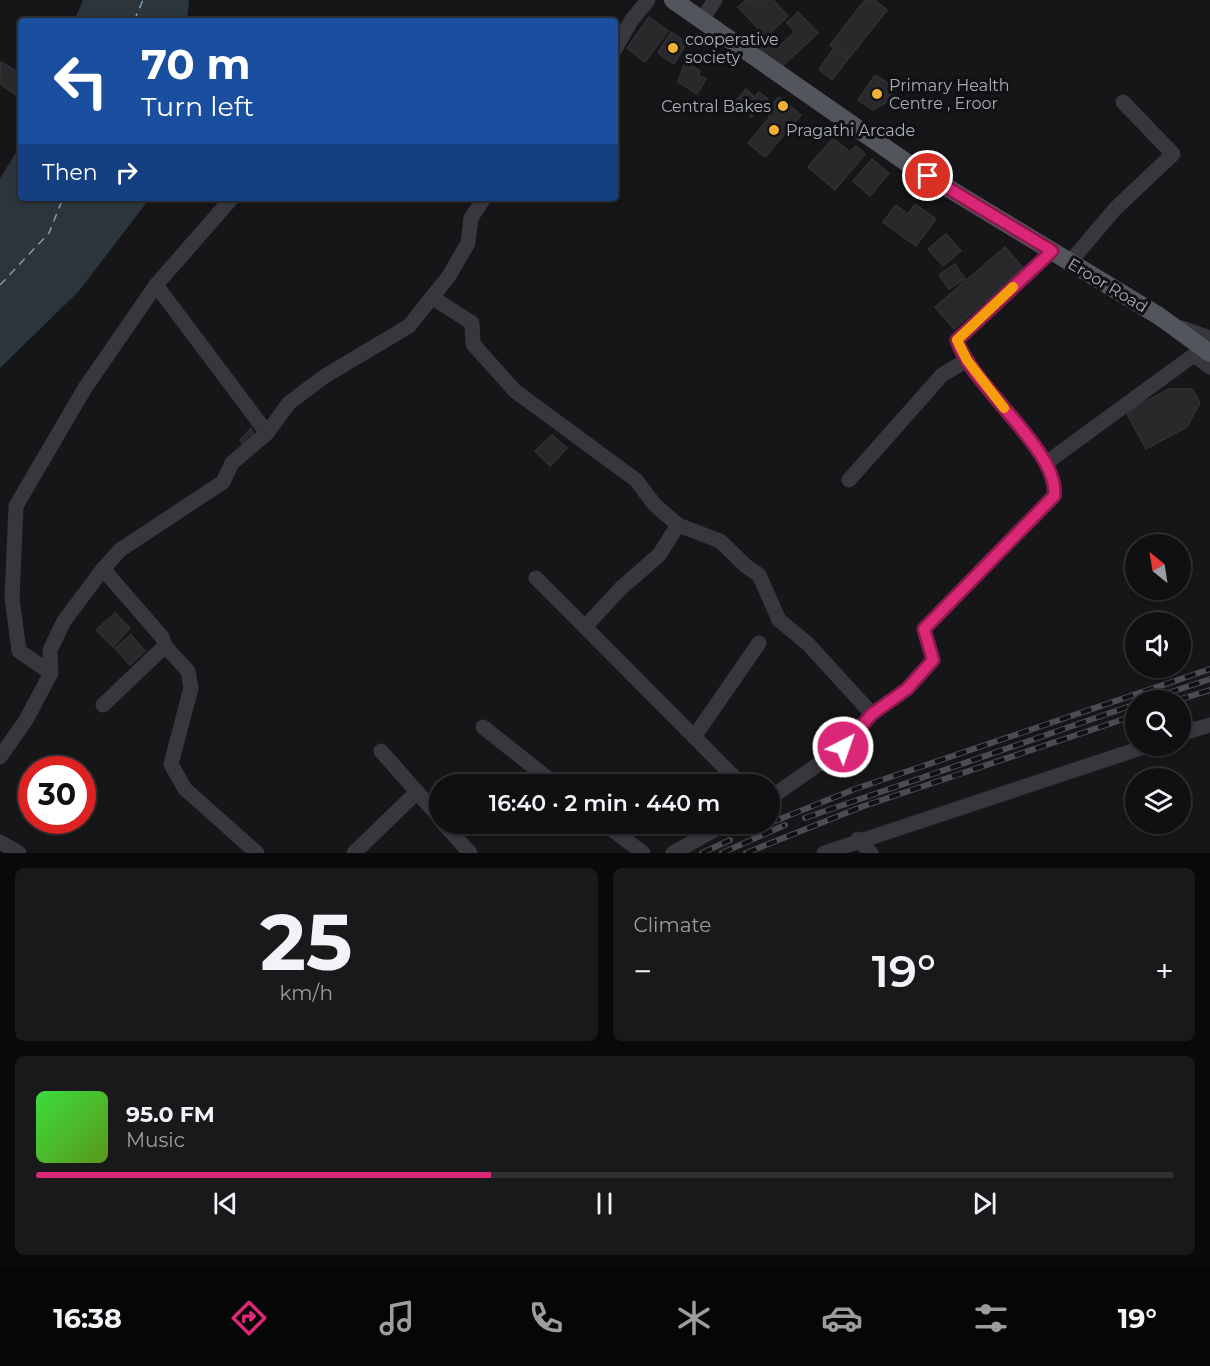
<!DOCTYPE html>
<meta charset="utf-8">
<style>
:root{--surface:#101012;--page:#19191b;--text:#f1f3f6;--muted:#9c9d9f;--line:#303032;--accent:#db2777}
body{margin:0;font-family:Montserrat,sans-serif;background:var(--page);color:var(--text);height:100vh;display:flex;flex-direction:column;font-size:22px;white-space:nowrap}
*{box-sizing:border-box;margin:0}
p{font-size:20px;color:var(--muted)}
.icon{flex:none;width:33px;height:33px;fill:none;stroke:currentColor;stroke-width:2;stroke-linecap:round;stroke-linejoin:round}
.map{position:relative;height:853px;overflow:hidden}
.side{display:flex;flex-direction:column;gap:15px;padding:15px;background:#09090a;flex:1}
.side>*{flex:none}
.hud{position:absolute;left:18px;top:18px;width:600px;height:183px;border-radius:6px;box-shadow:0 2px 4px #0004,0 0 0 2px var(--line);background:#1a4fa0;color:#fff;overflow:hidden}
.needle{width:39px;rotate:330deg}
.tools{position:absolute;left:1125px;top:534px;display:grid;gap:12px}
.tools a{display:grid;place-items:center;width:66px;height:66px;border-radius:50%;background:var(--surface);box-shadow:0 2px 4px #0004,0 0 0 2px var(--line);font-size:30px}
.speed{position:absolute;left:18px;top:756px;display:flex;gap:12px;font-size:30px;font-weight:700;text-align:center}
.speed>*{display:grid;place-content:center;width:78px;height:78px;border-radius:50%;background:var(--surface);box-shadow:0 2px 4px #0004,0 0 0 2px var(--line);line-height:1}
.speed .limit{border:9px solid #d22;background:#fff;color:#111}
.pin{position:absolute;display:grid;place-items:center;width:51px;height:51px;color:#fff;margin:-26px;border:3px solid #fff;border-radius:50%;box-shadow:0 2px 6px #0007}
.me{position:absolute;width:66px;margin:-33px;rotate:41deg;stroke-linejoin:round;filter:drop-shadow(0 0 4px #0008)}
.turn{display:flex;align-items:center;gap:21px;height:126px;padding:0 24px;font-size:27px}
.turn .icon{width:78px;height:78px;stroke-width:2.5}
.turn b{display:block;font-size:42px;line-height:51px}
.then{display:flex;align-items:center;height:57px;padding:0 24px;background:#0003;gap:12px;font-size:22px}
.big{font-size:45px;font-weight:600;line-height:1.1}
.side .widget{flex:1;display:flex;flex-direction:column;justify-content:center;gap:9px;min-width:0;padding:0 21px;border-radius:9px;background:var(--page)}
.side .dial{align-items:center;gap:0}
.dial b{font-size:78px;line-height:1}
.song{display:flex;align-items:center;gap:18px}
.cover{width:72px;height:72px;border-radius:9px;background:linear-gradient(135deg,hsl(120 70% 55%),hsl(90 70% 35%))}
.played{height:6px;border-radius:3px;background:linear-gradient(90deg,var(--accent) 40%,var(--line) 40%)}
.keys{display:flex;justify-content:space-around;direction:ltr}
.heat{display:flex;justify-content:space-between;align-items:center;font-size:33px;direction:ltr}
.side .tiles{flex:1;display:grid;gap:15px;grid-template-columns:1fr 1fr}
.widget:last-child{grid-column:span 2}
.trip{position:absolute;left:429px;top:774px;width:351px;height:60px;border-radius:30px;background:var(--surface);box-shadow:0 2px 4px #0004,0 0 0 2px var(--line);font-weight:600;line-height:60px;text-align:center}
.dock{display:flex;height:96px;justify-content:space-around;align-items:center;background:#060607;color:var(--muted)}
.dock .icon{width:42px;height:42px}
.dock .current{color:var(--accent)}
.dock b{font-size:27px;color:var(--text)}
.map>svg:first-child{display:block}
.water{fill:#2c353c}
.lines{fill:none;stroke-linecap:round;stroke-linejoin:round}
.ferry{stroke:#7f9bb3;stroke-width:1.5;stroke-dasharray:8 6;stroke-linecap:butt}
.building{fill:#29292c;stroke:#303034;stroke-width:1.5}
.minor{stroke:#37383d;stroke-width:15}
.major{stroke:#53555c;stroke-width:18}
.rail-casing{stroke:#4a4c52;stroke-width:6}
.rail{stroke:#111113;stroke-width:4;stroke-dasharray:11;stroke-linecap:butt}
.route-casing{stroke:#8e194d;stroke-width:15}
.route{stroke:#db2777;stroke-width:10}
.slow{stroke:#f59e0b;stroke-width:10}
.poi-dot{fill:#f2b134;stroke:#111113;stroke-width:2}
.labels{text-anchor:middle;stroke-width:6;stroke-linejoin:round;paint-order:stroke}
.poi-label{font-size:16px;fill:#a8adb8;stroke:#111113;text-anchor:start}
.street-label{font-size:16px;fill:#a8adb8;stroke:#111113}
</style>
<div class="map">
<svg width="1210" height="853" viewBox="0 0 1210 853">
<rect width="100%" height="100%" fill="#161618"/>
<!-- water -->
<g class="water">
<polygon points="83,0 189,0 187,21 74,21"/>
<polygon points="21,144 21,198 150,198 79,291 0,368 0,179"/>
</g>
<g class="lines">
<!-- ferry -->
<g class="ferry">
<polyline points="134,21 143,0"/>
<polyline points="0,285 49,233 63,198"/>
</g>
</g>
<!-- building -->
<g class="building">
<polygon points="746,0 773,0 788,16 766,37 738,7"/>
<polygon points="865,0 875,0 887,10 848,59 830,45"/>
<polygon points="798,12 818,33 779,69 760,48 772,37 780,45 795,32 787,23"/>
<polygon points="649,17 668,31 645,62 627,48"/>
<polygon points="671,32 687,43 674,64 658,53"/>
<polygon points="834,48 848,59 832,80 819,69"/>
<polygon points="1,62 21,74 21,98 0,84"/>
<polygon points="685,62 700,71 698,75 706,79 697,94 678,82"/>
<polygon points="875,75 896,88 887,102 873,110 858,100"/>
<polygon points="746,89 755,97 759,92 768,99 752,117 735,102"/>
<polygon points="779,97 801,115 765,157 748,143 770,117 766,112"/>
<polygon points="833,138 850,152 856,146 865,154 835,190 808,167"/>
<polygon points="872,159 889,173 870,196 853,181"/>
<polygon points="915,204 936,219 916,246 883,222 896,205 908,214"/>
<polygon points="946,234 961,251 943,266 928,249"/>
<polygon points="1005,247 1023,268 954,329 935,307"/>
<polygon points="955,264 965,279 949,289 939,275"/>
<polygon points="1169,389 1192,389 1200,403 1187,427 1146,449 1126,412"/>
<polygon points="251,428 254,435 243,445 240,440"/>
<polygon points="552,435 567,448 550,466 535,451"/>
<polygon points="115,613 130,628 113,647 96,630"/>
<polygon points="131,635 145,651 130,665 115,648"/>
</g>
<g class="lines">
<!-- minor -->
<g class="minor">
<polyline points="702,19 715,0"/>
<polyline points="615,49 631,21 648,0"/>
<polyline points="1070,262 1115,209 1173,154 1123,102"/>
<polyline points="156,285 267,433"/>
<polyline points="433,298 472,323 473,344 515,391 636,480 654,504 678,525 720,541 746,566 759,575 779,620 808,644 872,714"/>
<polyline points="1182,328 1210,338"/>
<polyline points="1046,463 1194,355 1210,367"/>
<polyline points="849,480 942,375 967,360"/>
<polyline points="678,525 659,555 621,588 585,627 741,784"/>
<polyline points="536,578 585,627"/>
<polyline points="165,646 188,671 191,688 171,764 185,789 257,853"/>
<polyline points="51,673 19,651 12,598 16,506 85,388 156,285 232,198"/>
<polyline points="103,705 165,646 162,637 103,569"/>
<polyline points="483,727 555,784"/>
<polyline points="1180,734 1210,725"/>
<polyline points="694,737 759,643"/>
<polyline points="381,751 440,818"/>
<polyline points="0,757 26,720 51,673 50,650 64,621 103,569 120,550 223,482 232,463 267,433 289,403 325,376 409,326 449,276 468,243 471,218 484,198"/>
<path d="M 770,798 L 843,747 L 872,714 L 907,689 L 933,660 L 924,629 L 1054,496 C 1060,451 971,386 957,340 L 1052,251"/>
<polyline points="444,824 470,853"/>
<polyline points="605,824 643,853"/>
<polyline points="858,839 871,853"/>
<polyline points="0,842 19,853"/>
<polyline points="354,853 417,792"/>
<polyline points="673,853 725,824"/>
<polyline points="824,853 1147,746"/>
</g>
<!-- major -->
<polyline class="major" points="673,0 910,165 1159,316 1210,353"/>
<!-- rail casing -->
<g class="rail-casing">
<g id="rail">
<polyline points="1147,700 1210,679"/>
<polyline points="1178,700 1210,690"/>
<polyline points="805,818 1136,704"/>
<polyline points="770,823 855,789 1210,669"/>
<polyline points="702,853 730,840"/>
<polyline points="722,853 785,825"/>
<polyline points="746,853 861,807 1136,715"/>
</g>
</g>
<!-- rail -->
<use href="#rail" class="rail"/>
</g>
<g class="lines">
<!-- route casing -->
<g class="route-casing">
<path id="route" d="M 843,747 L 872,714 L 907,689 L 933,660 L 924,629 L 1054,496 C 1060,451 971,386 957,340 L 1052,251 L 928,176"/>
</g>
<!-- route -->
<use href="#route" class="route"/>
<!-- slow -->
<polyline class="slow" points="1004,408 967,360 957,340 1013,287"/>
</g>
<!-- markers -->
<g class="poi-dot">
<circle cx="673" cy="48" r="6"/>
<circle cx="877" cy="94" r="6"/>
<circle cx="783" cy="106" r="6"/>
<circle cx="774" cy="130" r="6"/>
</g>
<g class="labels">
<!-- poi labels -->
<g class="poi-label">
<text x="685" y="45">cooperative<tspan x="685" dy="18">society</tspan></text>
<text x="889" y="91">Primary Health<tspan x="889" dy="18">Centre , Eroor</tspan></text>
<text x="771" y="112" text-anchor="end">Central Bakes</text>
<text x="786" y="136">Pragathi Arcade</text>
</g>
<!-- street labels -->
<g class="street-label">
<text transform="translate(1108 285) rotate(31)" y="6">Eroor Road</text>
</g>
</g>
</svg>
<div class="tools">
<a><svg class="needle" viewBox="-14 -14 28 28"><path d="M0-13l5 13h-10z" fill="#e53935"/><path d="M0 13l5-13h-10z" fill="#9c9d9f"/></svg></a>
<a><svg class="icon" aria-label="sound" viewBox="0 0 24 24"><path d="M4 9h4l5-4v14l-5-4H4zM17 9q2 3 0 6"/></svg></a>
<a><svg class="icon" aria-label="search" viewBox="0 0 24 24"><circle cx="10" cy="10" r="6"/><path d="M15 15l6 6"/></svg></a>
<a><svg class="icon" aria-label="layers" viewBox="0 0 24 24"><path d="M12 4l9 5-9 5-9-5zM3 14l9 5 9-5"/></svg></a>
</div>
<div class="speed"><div class="limit">30</div></div>
<div class="pin" style="left:928px;top:176px;background:#d93025"><svg class="icon" aria-label="arrive" viewBox="0 0 24 24"><path d="M6 21V4h12l-3 4 3 4H6"/></svg></div>
<svg class="me" style="left:843px;top:747px" viewBox="-20 -20 40 40"><circle r="17" fill="#db2777" stroke="#fff" stroke-width="3"/><path d="M0-11L8 9 0 5-8 9z" fill="#fff"/></svg>
<div class="trip">16:40 · 2 min · 440 m</div>
<div class="hud">
<div class="turn"><svg class="icon" aria-label="left" viewBox="0 0 24 24"><path d="M17 20v-9H6M10 6l-5 5 5 5"/></svg><div><b>70 m</b>Turn left</div></div>
<div class="then">Then<svg class="icon" aria-label="right" viewBox="0 0 24 24"><path d="M7 20v-9h11M14 6l5 5-5 5"/></svg></div>
</div>
</div>
<section class="side">
<div class="tiles">
<div class="widget dial"><b>25</b><p>km/h</p></div>
<div class="widget"><p>Climate</p>
<div class="heat"><a>−</a><b class="big">19°</b><a>+</a></div>
</div>
<div class="widget">
<div class="song"><i class="cover"></i><div><b>95.0 FM</b><p>Music</p></div></div>
<div class="played"></div>
<div class="keys"><svg class="icon" aria-label="previous" viewBox="0 0 24 24"><path d="M18 5L8 12l10 7zM5 5v14"/></svg><svg class="icon" aria-label="pause" viewBox="0 0 24 24"><path d="M8 5v14M16 5v14"/></svg><svg class="icon" aria-label="next" viewBox="0 0 24 24"><path d="M6 5l10 7-10 7zM19 5v14"/></svg></div>
</div>
</div>
</section>
<nav class="dock">
<b>16:38</b>
<svg class="icon current" aria-label="directions" viewBox="0 0 24 24"><path d="M12 3l9 9-9 9-9-9zM9 14v-3h6M13 9l2 2-2 2"/></svg>
<svg class="icon" aria-label="music" viewBox="0 0 24 24"><path d="M9 18V5l10-2v13"/><circle cx="6" cy="18" r="3"/><circle cx="16" cy="16" r="3"/></svg>
<svg class="icon" aria-label="phone" viewBox="0 0 24 24"><path d="M5 4h4l2 5-3 2q2 4 5 5l2-3 5 2v4C11 20 4 13 5 4z"/></svg>
<svg class="icon" aria-label="climate" viewBox="0 0 24 24"><path d="M12 3v18M4 7l16 10M4 17L20 7"/></svg>
<svg class="icon" aria-label="car" viewBox="0 0 24 24"><path d="M5 17H2v-5l4-1 3-4h7l3 4 3 1v5h-3M9 17h6M6 11h13"/><circle cx="7" cy="17" r="2"/><circle cx="17" cy="17" r="2"/></svg>
<svg class="icon" aria-label="filters" viewBox="0 0 24 24"><path d="M4 7h16M4 17h16"/><circle cx="9" cy="7" r="2"/><circle cx="15" cy="17" r="2"/></svg>
<b>19°</b>
</nav>
